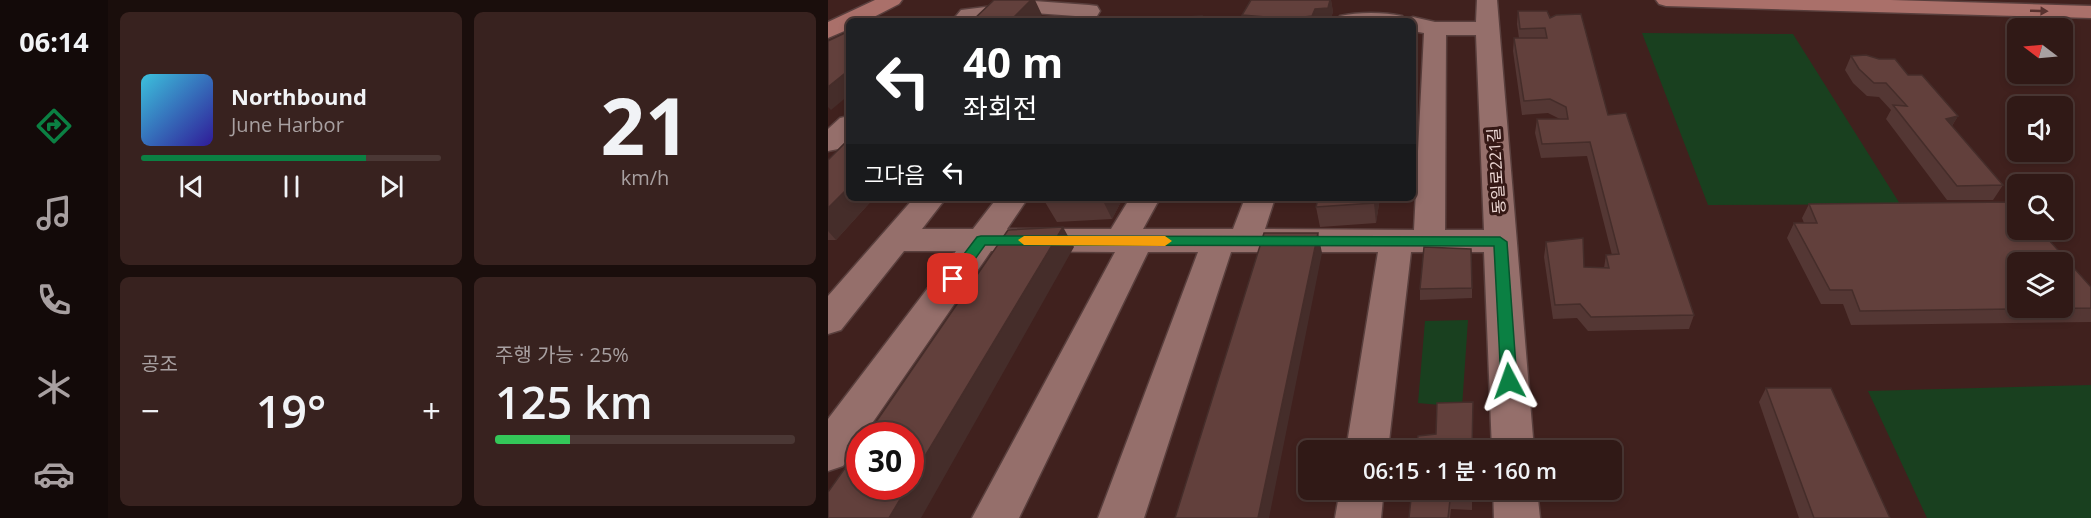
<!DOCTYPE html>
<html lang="ko">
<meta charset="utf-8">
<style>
:root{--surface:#301916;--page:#38221f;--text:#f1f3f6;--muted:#a8a0a1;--line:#4b3835;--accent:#0b8043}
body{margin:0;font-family:"Open Sans","Noto Sans KR",sans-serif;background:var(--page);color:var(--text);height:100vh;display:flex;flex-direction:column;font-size:22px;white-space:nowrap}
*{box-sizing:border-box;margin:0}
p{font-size:20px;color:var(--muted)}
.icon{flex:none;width:33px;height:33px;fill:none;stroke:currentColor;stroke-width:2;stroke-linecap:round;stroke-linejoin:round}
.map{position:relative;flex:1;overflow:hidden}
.side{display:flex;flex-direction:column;gap:12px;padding:12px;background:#1a0e0c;width:720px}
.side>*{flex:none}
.banner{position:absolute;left:18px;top:18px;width:570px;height:183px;border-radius:9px;box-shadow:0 3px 9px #0003,0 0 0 2px var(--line);background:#202124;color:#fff;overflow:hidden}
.needle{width:39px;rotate:286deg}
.tools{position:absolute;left:1179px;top:18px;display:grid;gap:12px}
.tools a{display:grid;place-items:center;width:66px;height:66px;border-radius:9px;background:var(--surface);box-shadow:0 3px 9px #0003,0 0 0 2px var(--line);font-size:30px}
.speed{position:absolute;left:18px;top:422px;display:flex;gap:12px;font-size:30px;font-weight:700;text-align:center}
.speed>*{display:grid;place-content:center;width:78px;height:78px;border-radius:50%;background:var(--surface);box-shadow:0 3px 9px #0003,0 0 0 2px var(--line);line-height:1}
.speed .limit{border:9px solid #d22;background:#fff;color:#111}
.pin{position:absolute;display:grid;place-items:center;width:51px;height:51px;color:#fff;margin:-26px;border-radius:12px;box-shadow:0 3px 9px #0006}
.me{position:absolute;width:66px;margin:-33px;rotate:356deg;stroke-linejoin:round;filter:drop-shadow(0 0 4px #0008)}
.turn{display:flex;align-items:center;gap:21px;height:126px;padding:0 18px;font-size:27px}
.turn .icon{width:78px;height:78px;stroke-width:2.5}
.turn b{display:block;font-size:42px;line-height:51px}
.then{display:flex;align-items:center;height:57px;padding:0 18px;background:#0003;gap:12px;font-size:22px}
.big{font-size:45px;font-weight:600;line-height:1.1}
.side .widget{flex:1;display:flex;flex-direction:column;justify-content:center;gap:9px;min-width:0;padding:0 21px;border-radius:9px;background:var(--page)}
.side .dial{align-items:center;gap:0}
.dial b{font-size:78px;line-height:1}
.song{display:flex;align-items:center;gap:18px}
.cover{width:72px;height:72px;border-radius:9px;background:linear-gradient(135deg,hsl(190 70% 55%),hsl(250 70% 35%))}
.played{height:6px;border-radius:3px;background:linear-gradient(90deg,var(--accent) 75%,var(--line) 75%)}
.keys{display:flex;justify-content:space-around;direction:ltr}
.heat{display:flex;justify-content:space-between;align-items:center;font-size:33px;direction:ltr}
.charge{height:9px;border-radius:4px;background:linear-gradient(90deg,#34c759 25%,var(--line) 0)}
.side .tiles{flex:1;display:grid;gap:12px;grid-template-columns:repeat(2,1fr)}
.trip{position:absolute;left:470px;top:440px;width:324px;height:60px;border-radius:9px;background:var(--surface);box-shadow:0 3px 9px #0003,0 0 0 2px var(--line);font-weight:600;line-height:60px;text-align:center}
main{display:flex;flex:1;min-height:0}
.dock{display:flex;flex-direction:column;width:108px;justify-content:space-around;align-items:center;background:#130a09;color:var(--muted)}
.dock .icon{width:42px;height:42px}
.dock .active{color:var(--accent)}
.dock b{font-size:27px;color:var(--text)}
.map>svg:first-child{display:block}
.green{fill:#19401f}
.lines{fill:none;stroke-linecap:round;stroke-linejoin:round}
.minor-casing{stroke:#593f3d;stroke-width:3}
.major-casing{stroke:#593f3d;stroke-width:3}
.minor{fill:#956f6b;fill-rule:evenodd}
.major{fill:#aa706a;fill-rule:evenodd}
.wall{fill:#543734}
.shaded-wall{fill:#452d2a}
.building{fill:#62403c;stroke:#452d2a;stroke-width:1.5;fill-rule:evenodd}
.oneway{fill:#58322f}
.route{fill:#0b8043;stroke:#07532c;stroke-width:1.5}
.slow{fill:#f59e0b}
.labels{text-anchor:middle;stroke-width:6;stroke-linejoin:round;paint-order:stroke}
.street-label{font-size:16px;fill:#ecd7d4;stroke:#351815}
</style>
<main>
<nav class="dock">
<b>06:14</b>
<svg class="icon active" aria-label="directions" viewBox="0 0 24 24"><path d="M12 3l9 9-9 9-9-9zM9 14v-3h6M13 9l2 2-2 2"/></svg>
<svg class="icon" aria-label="music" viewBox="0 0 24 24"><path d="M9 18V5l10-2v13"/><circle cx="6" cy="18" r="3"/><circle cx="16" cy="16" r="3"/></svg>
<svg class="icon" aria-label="phone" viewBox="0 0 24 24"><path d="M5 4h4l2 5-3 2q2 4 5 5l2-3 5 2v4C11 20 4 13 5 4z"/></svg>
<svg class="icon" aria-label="climate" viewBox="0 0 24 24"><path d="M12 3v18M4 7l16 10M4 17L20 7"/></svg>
<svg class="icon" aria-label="car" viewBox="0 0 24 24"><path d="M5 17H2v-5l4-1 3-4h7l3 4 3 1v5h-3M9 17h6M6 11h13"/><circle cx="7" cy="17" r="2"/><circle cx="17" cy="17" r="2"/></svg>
</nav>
<section class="side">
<div class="tiles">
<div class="widget">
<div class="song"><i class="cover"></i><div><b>Northbound</b><p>June Harbor</p></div></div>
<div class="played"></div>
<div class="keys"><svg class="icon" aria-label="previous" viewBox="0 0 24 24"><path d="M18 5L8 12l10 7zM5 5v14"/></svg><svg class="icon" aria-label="pause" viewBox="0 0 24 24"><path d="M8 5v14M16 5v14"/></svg><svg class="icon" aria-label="next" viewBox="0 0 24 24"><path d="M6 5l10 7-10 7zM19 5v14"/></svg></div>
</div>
<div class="widget dial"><b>21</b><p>km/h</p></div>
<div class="widget"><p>공조</p>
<div class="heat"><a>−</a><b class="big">19°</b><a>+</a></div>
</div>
<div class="widget"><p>주행 가능 · 25%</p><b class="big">125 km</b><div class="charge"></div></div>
</div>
</section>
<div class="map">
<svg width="1263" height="518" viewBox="0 0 1263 518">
<rect width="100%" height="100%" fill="#40211e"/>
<!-- green -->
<g class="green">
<polygon points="814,33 965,34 1072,204 880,205"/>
<polygon points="640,320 634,407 590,403 597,321"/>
<polygon points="1263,385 1263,518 1099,518 1040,391"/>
</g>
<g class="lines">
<!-- minor casing -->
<g class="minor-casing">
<g id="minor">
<path d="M 649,0 L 669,0 L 706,450 L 664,450 L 656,252 L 583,252 L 560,450 L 518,450 L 550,252 L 403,252 L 316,518 L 270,518 L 370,252 L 320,252 L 191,518 L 144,518 L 287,252 L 163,251 L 36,435 L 32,435 L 32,442 L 15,466 L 0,471 L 0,419 L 128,251 L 76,251 L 13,330 L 0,334 L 0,296 L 86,198 L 118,198 L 94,229 L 145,229 L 169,198 L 200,198 L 179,229 L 283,229 L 302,198 L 332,198 L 315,229 L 405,229 L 417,198 L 447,198 L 437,229 L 586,230 L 596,33 L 585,31 L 585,21 L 509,21 L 512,16 C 530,12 556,12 574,16 L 577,20 L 585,17 L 607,22 L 648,22 ZM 618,35 L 648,35 L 656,230 L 617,230 Z"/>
<polygon points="206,1 261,5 269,6 272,11 269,16 261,17 206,13 147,21 124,21 133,10"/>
<polygon points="21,116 21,138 10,149 0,151 0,129 12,118"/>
<polygon points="512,489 556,489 553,518 507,518"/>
<polygon points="665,489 709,489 712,518 666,518"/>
</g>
</g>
<!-- major casing -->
<g class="major-casing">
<g id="major">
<polygon points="47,0 74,0 71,4 38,21 21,21 21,29 0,38 0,22"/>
<polygon points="828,0 1063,0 1263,6 1263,18 838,6 831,4"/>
</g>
</g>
<!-- minor -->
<use href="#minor" class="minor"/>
<!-- major -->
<use href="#major" class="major"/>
</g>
<!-- wall -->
<g class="wall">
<polygon points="423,0 503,0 505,12 502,21 416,21 414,15"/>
<polygon points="690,11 719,11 780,115 866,315 861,329 760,331 749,318 725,319 716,257 718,242 756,267 776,268 778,255 784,255 759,156 713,158 707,133 709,119 732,119 720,113 694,115 685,51 686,38 691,38 689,24"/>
<polygon points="1023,56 1080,75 1130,116 1124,126 1175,185 1165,200 1119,200 1058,119 1063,110 1051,97 1039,96 1025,83 1017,70"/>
<polygon points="0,160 21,198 46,198 8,240 0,240"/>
<polygon points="220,198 295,198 284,219 229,222 217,202"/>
<polygon points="490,198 552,198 548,223 492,227 488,207"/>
<polygon points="981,204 1263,287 1263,322 1023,325 1015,304 993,304 959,238 966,223 976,223 974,218"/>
<polygon points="644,288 644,298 592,300 592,289"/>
<polygon points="938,388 1062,518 971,518 931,402"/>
<polygon points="644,489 644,510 623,509 622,518 581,518"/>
</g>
<!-- shaded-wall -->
<g class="shaded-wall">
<polygon points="203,0 207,0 214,15 208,21 182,21"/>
<polygon points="502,0 503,0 505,12 502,21 460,21 460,19 487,9"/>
<polygon points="21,70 21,95 3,110 0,107 0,87"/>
<polygon points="1130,116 1121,130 1118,119"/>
<polygon points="21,187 21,198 46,198 8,240 0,231 0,208"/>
<polygon points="275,198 295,198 284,219 274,199"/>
<polygon points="547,198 552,198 548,223 546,203"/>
<polygon points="235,227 246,247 93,518 61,518 80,486 82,486 82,481"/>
<polygon points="490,233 494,253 441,518 430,518"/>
</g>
<!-- building -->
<g class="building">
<polygon points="166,0 203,0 182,21 144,21"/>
<polygon points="423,0 502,0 500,8 487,9 484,16 460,19 414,15"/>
<polygon points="690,11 719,11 722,18 728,15 753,14 780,115 798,113 866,315 763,317 752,304 727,305 718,242 755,238 756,267 781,268 778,255 791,254 762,142 714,144 709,119 740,119 738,107 722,99 696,101 686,38 719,38 717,28 692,29"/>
<polygon points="374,16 372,21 339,21 341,18"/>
<rect x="537" y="19" width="35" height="2"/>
<polygon points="21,31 21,70 0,87 0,41"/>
<polygon points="1038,55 1051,59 1067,59 1080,75 1094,75 1130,116 1118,119 1175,185 1129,186 1065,105 1079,106 1058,83 1046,83 1031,69 1023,56"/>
<polygon points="21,139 21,187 0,208 0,160"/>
<polygon points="220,198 275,198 274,199 217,202"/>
<polygon points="490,198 547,198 546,203 488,207"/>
<path d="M 1187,202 L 1190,205 L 1190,230 L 1212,230 L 1263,287 L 1263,308 L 1032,311 L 1024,290 L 1002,290 L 966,223 L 989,223 L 981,204 ZM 1190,262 L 1234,262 L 1234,308 L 1190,308 Z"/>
<polygon points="235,227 82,481 82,435 39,435 180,230"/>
<polygon points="436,233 490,233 430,518 347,518"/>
<polygon points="596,247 643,249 644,288 592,289"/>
<polygon points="938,388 1003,388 1062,518 986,518"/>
<polygon points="645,402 644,450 588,450 590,436 608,434 609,403"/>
<polygon points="32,447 32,486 80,486 61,518 0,518 0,492"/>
<polygon points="584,489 644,489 644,501 622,500 620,518 581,518"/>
</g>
<!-- one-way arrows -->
<defs><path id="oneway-solid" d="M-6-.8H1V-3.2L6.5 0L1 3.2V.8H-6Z" transform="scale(1.5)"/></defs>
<use class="oneway" href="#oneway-solid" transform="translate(1211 11) rotate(2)"/>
<!-- route -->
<polygon class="route" points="153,236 672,237 679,242 689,381 686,385 681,387 675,385 673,381 666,246 157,245 130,283 120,283 118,279 120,275 149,237"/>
<!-- slow -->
<polygon class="slow" points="196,236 337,236 344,241 337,246 196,245 190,240"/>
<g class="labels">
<!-- street labels -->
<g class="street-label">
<text transform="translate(668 171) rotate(-94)" y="6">동일로221길</text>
</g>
</g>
</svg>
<div class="tools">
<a><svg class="needle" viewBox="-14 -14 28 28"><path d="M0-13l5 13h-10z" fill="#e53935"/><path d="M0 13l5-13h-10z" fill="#a8a0a1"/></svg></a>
<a><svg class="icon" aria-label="sound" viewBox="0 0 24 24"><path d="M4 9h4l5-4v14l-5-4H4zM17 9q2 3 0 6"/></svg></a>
<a><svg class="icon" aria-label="search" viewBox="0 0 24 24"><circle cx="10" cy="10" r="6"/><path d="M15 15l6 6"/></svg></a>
<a><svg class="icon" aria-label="layers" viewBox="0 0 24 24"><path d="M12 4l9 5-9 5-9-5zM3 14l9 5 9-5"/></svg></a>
</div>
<div class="speed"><div class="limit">30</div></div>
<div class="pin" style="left:125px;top:279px;background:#d93025"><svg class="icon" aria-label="arrive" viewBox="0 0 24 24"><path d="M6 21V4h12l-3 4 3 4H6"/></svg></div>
<svg class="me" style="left:681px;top:381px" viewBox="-20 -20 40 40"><path d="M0-17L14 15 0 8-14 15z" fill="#0b8043" stroke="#fff" stroke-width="4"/></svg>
<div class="trip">06:15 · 1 분 · 160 m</div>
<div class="banner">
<div class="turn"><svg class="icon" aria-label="left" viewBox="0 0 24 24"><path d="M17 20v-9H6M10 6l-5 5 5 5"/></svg><div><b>40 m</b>좌회전</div></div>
<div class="then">그다음<svg class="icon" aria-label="left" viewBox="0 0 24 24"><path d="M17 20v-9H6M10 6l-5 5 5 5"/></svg></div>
</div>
</div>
</main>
